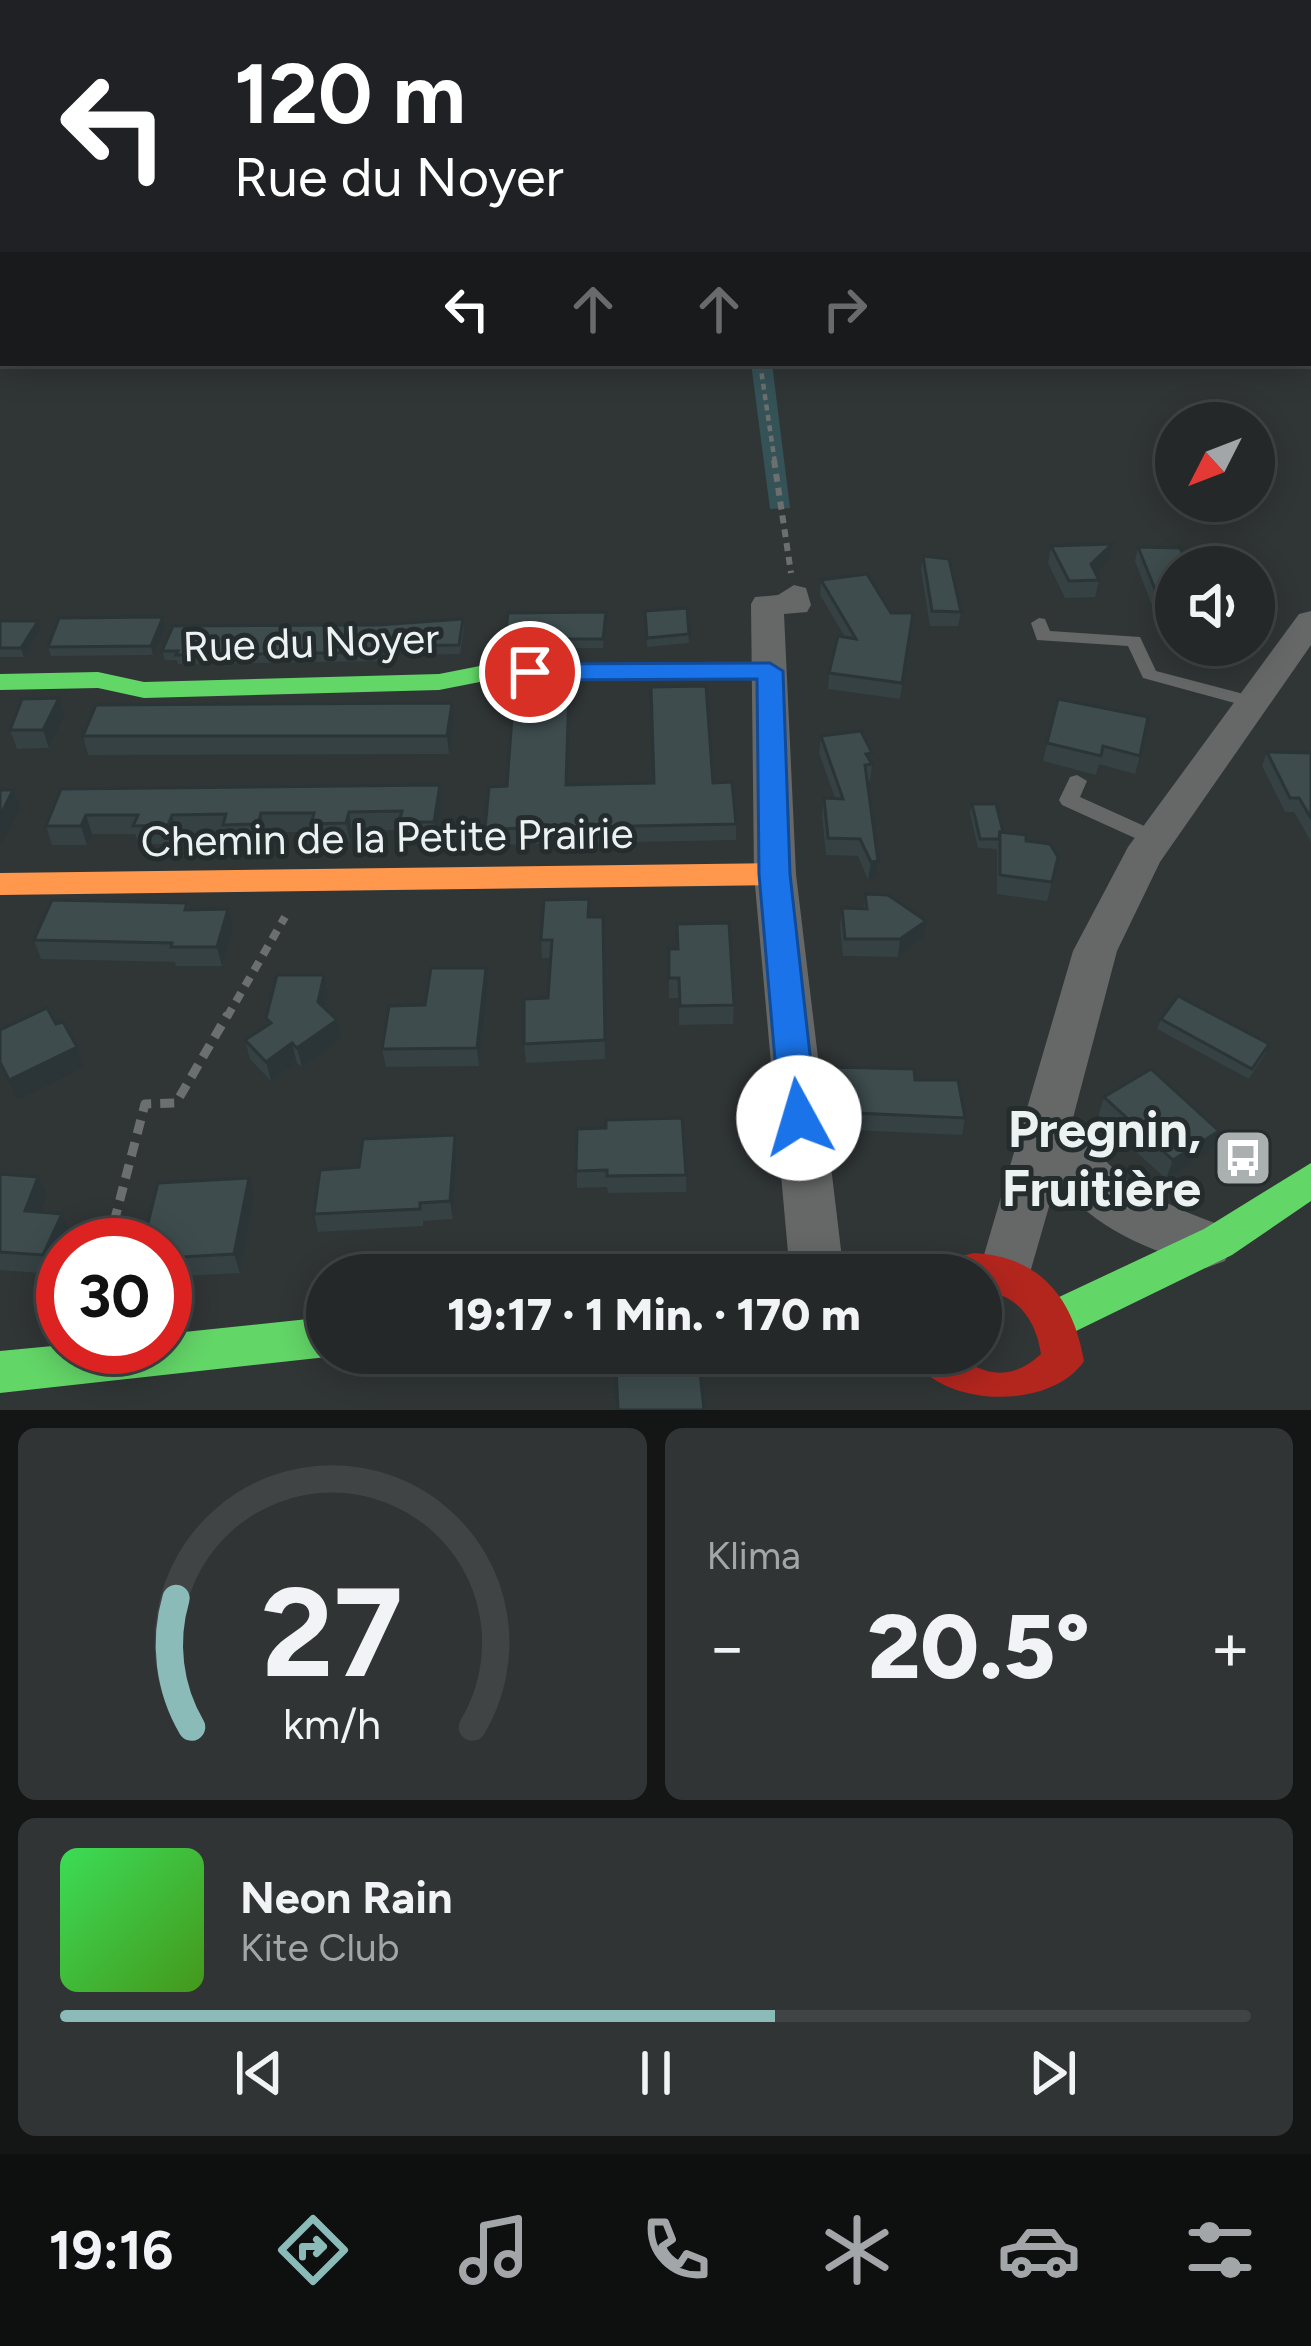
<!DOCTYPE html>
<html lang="de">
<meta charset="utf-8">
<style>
:root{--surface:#242828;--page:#303434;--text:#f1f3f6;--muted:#a3a6a8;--line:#414445;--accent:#8bbbb9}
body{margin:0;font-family:Figtree,sans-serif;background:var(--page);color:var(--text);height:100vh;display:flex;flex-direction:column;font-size:45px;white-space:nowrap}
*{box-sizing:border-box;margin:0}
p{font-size:39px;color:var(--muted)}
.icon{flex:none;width:66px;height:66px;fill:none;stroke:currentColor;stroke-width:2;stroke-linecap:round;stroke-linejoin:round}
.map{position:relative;height:1410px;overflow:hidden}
.side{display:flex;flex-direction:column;gap:18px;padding:18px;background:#141616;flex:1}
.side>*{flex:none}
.top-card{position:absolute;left:0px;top:0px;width:1311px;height:366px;box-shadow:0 6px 30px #0003,0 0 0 3px var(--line);background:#202124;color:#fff;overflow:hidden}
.needle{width:78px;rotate:228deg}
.controls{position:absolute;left:1155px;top:402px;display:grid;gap:24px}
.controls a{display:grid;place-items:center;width:120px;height:120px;border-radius:50%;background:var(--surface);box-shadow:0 6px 30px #0003,0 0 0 3px var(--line);font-size:60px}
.speed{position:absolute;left:36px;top:1218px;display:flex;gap:24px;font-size:60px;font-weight:700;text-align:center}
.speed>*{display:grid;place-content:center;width:156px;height:156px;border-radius:50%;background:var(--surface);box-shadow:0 6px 30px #0003,0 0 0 3px var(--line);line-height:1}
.speed .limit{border:18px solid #d22;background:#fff;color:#111}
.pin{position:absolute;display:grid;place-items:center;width:102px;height:102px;color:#fff;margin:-51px;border:6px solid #fff;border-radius:50%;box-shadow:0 3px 12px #0007}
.me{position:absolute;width:132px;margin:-66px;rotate:354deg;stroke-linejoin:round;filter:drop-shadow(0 0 9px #0008)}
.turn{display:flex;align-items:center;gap:42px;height:252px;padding:0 36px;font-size:54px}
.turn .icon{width:156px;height:156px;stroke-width:2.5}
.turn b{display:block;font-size:84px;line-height:102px}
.lanes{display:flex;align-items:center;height:114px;padding:0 36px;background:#0003;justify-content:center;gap:60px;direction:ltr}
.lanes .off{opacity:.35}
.big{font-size:90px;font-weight:800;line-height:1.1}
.side .widget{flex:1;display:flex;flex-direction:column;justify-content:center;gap:18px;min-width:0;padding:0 42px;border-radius:18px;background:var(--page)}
.side .dial{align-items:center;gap:0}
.dial svg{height:312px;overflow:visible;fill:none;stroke:var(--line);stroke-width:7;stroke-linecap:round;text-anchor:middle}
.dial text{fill:var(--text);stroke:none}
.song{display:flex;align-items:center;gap:36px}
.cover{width:144px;height:144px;border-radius:18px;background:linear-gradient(135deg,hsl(130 70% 55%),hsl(100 70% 35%))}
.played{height:12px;border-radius:6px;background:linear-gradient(90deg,var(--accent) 60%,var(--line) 60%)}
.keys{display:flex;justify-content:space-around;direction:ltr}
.heat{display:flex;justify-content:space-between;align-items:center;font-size:66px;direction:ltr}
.side .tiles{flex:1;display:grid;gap:18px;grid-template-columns:1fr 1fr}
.widget:last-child{grid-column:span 2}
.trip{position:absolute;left:306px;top:1254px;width:696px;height:120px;border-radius:60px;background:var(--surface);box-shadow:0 6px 30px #0003,0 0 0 3px var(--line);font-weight:800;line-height:120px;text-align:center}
.dock{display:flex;height:192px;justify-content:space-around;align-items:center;background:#0e1010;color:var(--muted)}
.dock .icon{width:84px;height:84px}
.dock .on{color:var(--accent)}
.dock b{font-size:54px;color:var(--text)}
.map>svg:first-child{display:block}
.built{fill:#313f41}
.green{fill:#355257}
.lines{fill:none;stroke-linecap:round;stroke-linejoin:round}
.river{fill:#041f23;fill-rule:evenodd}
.path-far3{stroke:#6c6f6f;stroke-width:4.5;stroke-dasharray:6 4.5;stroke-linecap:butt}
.path-far2{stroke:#6c6f6f;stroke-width:6;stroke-dasharray:8 6;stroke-linecap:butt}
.path-far1{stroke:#6c6f6f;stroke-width:8;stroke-dasharray:10 8;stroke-linecap:butt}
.path{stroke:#6c6f6f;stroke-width:9;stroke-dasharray:14 9;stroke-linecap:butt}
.lane{fill:#666868;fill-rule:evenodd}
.street{fill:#666868;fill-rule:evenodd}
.fast{fill:#63d668;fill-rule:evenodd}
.slow{fill:#ff974d;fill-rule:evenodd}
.jam{fill:#b3261e;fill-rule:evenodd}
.wall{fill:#354143}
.shaded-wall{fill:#2b3537}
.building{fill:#3e4c4e;stroke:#2b3537;stroke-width:3}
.route{fill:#1a73e8;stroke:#114b97;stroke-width:3}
.labels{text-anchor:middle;stroke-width:10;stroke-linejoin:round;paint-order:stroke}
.street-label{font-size:42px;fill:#ecf1f2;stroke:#252c2d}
.near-poi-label{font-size:51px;font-weight:bold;fill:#ecf1f2;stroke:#252c2d;text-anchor:end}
</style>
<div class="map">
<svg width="1311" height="1410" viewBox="0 0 1311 1410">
<rect width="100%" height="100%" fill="#303535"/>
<!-- built -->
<polygon class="built" points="0,0 751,0 3,6"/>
<!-- green -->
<polygon class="green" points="751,363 772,363 790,508 770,509"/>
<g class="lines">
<!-- river -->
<polygon class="river" points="3,63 3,79 0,80 0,64"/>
<!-- path-far3 -->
<polyline class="path-far3" points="760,363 775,463"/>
<!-- path-far2 -->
<polyline class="path-far2" points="774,460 791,573"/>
<!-- path-far1 -->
<polyline class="path-far1" points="227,1017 285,917"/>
<!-- path -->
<polyline class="path" points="108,1245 145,1104 176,1103 228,1014"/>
<!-- lane -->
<g class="lane">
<polygon points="1039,618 1045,619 1050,631 1140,637 1156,671 1259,698 1262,702 1253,708 1143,678 1128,646 1037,640 1031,623"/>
<polygon points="1077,775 1087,781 1080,797 1162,834 1165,839 1162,844 1148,844 1062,805 1059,800 1070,777"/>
</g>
<!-- street -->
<g class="street">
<polygon points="1252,0 1266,0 1268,3 1254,3"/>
<rect x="1308" y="31" width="3" height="9"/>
<polygon points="794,585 806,588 811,605 807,612 784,614 796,874 844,1275 790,1275 754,874 751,604 755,597 778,595"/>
<path d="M 1311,611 L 1311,645 L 1160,862 L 1117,951 L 1073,1118 C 1110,1182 1159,1202 1225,1227 L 1233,1244 L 1225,1261 L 1206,1268 C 1149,1249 1093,1230 1057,1179 L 1025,1290 L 1006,1297 L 987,1290 L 979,1272 L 1073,951 L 1128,847 L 1299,614 Z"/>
</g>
<!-- fast -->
<g class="fast">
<polygon points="490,664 770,664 783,672 770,680 490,680 439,690 144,698 98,688 0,690 0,674 98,672 144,682 439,674"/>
<polygon points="1311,1163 1311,1201 1232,1255 1072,1333 1057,1339 1042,1333 1036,1319 1042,1305 1204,1229"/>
<polygon points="327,1317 327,1353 337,1353 327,1357 0,1393 0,1351 63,1345 165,1347 165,1334"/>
</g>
<!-- slow -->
<polygon class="slow" points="775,863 786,866 791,874 786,882 775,885 0,895 0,873"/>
<!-- jam -->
<path class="jam" d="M 974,1253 C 1041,1257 1073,1298 1084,1361 C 1052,1410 939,1410 909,1353 L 957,1353 C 983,1378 1014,1380 1041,1354 C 1036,1320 1017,1293 981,1291 L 981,1275 L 931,1275 L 937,1262 Z"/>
</g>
<!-- wall -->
<g class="wall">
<polygon points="1051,546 1108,561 1095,573 1099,580 1095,597 1065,598 1048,563"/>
<polygon points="1138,547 1176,567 1176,625 1159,624 1135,561"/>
<polygon points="923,556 961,612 958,626 930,626 921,570"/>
<polygon points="821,580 891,613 913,613 900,699 828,689 829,673 845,637 820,595"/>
<polygon points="687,608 689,643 647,647 645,611"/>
<polygon points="163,617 166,626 153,655 51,656 48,647"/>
<polygon points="463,619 464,628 460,654 403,655 387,661 178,664 177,660 165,660 162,651 378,625"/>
<polygon points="0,621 40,630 24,657 0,657"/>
<polygon points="606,621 603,648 506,648 505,639"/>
<polygon points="569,688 567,785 713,783 736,824 736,840 486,845 485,829 507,786"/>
<polygon points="1058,699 1140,756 1135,774 1099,764 1096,775 1043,761"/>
<polygon points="452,703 454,721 449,754 88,755 83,736"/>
<polygon points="65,716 49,748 17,749 10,730"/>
<polygon points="821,736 872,764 870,781 867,781 878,861 875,878 868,880 858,856 826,855 822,815 824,798 835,798 819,753"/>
<polygon points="1267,752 1311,753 1311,842 1294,812 1285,812 1262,766"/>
<polygon points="440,785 442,803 437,841 402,841 401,830 352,831 350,842 314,842 312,832 265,832 262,843 227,844 225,833 177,834 173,844 139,844 135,834 92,834 87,845 52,845 46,826 61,789"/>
<polygon points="972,804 1003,832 1026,841 1058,857 1047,901 997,894 997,849 978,848 970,813"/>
<polygon points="865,894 923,938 898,957 843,956 840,925 842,908 864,909"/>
<polygon points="187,903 189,910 233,928 222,966 176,966 175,962 41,959 34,940"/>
<polygon points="590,917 603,917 605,1059 526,1063 524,1044 548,998 551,958 542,958 541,940"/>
<polygon points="669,949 677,949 734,1005 733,1024 679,1025 679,998 669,998"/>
<polygon points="324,975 328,994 325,1008 341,1039 302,1067 297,1063 271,1081 250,1059 245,1040 268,1025 266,1018"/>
<polygon points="488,986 479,1066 386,1067 382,1049 425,1005"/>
<polygon points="1161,1019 1269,1044 1265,1054 1249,1079 1157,1029"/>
<polygon points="828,1067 915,1080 965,1118 962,1135 831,1129 826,1084"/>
<polygon points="1104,1097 1219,1131 1212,1150 1166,1179 1098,1117"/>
<polygon points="577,1129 686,1175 686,1192 608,1193 607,1187 577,1188"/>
<polygon points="455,1135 457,1152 453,1219 423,1221 423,1226 318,1232 314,1214 359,1167"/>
<polygon points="0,1174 47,1196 40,1212 71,1233 65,1245 63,1245 52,1274 0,1270"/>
<polygon points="254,1197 240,1273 165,1277 165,1245 149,1245 145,1235"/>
</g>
<!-- shaded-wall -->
<g class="shaded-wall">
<polygon points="1112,544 1108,561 1087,581 1091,564"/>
<polygon points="163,617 166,626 153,655 151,646"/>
<polygon points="38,621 40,630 24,657 21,648"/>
<polygon points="402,646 403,655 387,661 386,652"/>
<polygon points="59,698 65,716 49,748 43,730"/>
<polygon points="452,703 454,721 449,754 447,736"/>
<polygon points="440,785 442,803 437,841 434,822"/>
<polygon points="13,790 20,808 1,846 0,816"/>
<polygon points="349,812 352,831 350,842 346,823"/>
<polygon points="261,813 265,832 262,843 258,824"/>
<polygon points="86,815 92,834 87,845 81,826"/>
<polygon points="172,815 177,834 173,844 168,825"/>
<polygon points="878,861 875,878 868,880 871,862"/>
<polygon points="228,909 233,928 222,966 217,947"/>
<polygon points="926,921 923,938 898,957 900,939"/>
<polygon points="486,968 488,986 479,1066 477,1048"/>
<polygon points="324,975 328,994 322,1021 318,1002"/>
<polygon points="337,1020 341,1039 302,1067 297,1048"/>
<polygon points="292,1043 297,1063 271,1081 266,1062"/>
<polygon points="77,1047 84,1067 17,1100 9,1080"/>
<polygon points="1219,1131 1212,1150 1166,1179 1173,1160"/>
<polygon points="455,1135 457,1152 453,1219 450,1201"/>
<polygon points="38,1177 47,1196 34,1230 25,1211"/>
<polygon points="249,1178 254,1197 240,1273 234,1254"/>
<polygon points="62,1214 71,1233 65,1245 63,1245 63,1250 52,1274 43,1255"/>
</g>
<!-- building -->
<g class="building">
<polygon points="1112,544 1091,564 1099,580 1069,581 1051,546"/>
<polygon points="1138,547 1180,548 1188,567 1176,567 1176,609 1163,609"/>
<polygon points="923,556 949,559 961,612 932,611"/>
<polygon points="867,574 891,613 913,613 902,683 829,673 838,636 856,639 821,580"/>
<polygon points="687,608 689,634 647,638 645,611"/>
<polygon points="606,612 603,639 505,639 508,613"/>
<polygon points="163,617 151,646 48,647 59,618"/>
<polygon points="463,619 459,645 402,646 386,652 176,655 178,651 162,651 173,626 378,625"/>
<polygon points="0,621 38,621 21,648 0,648"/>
<polygon points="706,686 713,783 732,782 736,824 485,829 489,787 507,786 514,689 569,688 566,785 603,784 654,783 651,687"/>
<polygon points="59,698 43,730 10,730 22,699"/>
<polygon points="1058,699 1148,717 1140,756 1103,746 1101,756 1047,743"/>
<polygon points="452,703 447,736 83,736 96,705"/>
<polygon points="861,731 872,753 866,754 872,764 865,765 878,861 871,862 860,839 828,838 824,798 843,799 821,736"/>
<polygon points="1267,752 1311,753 1311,818 1299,798 1290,798"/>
<polygon points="440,785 434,822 399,822 402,811 349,812 346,823 311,824 314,813 261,813 258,824 223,825 226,814 172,815 168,825 133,826 138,815 86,815 81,826 46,826 61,789"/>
<polygon points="0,790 13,790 0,816"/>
<polygon points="972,804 996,804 1003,832 1000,832 999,839 980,839"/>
<polygon points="1000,832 1026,835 1026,841 1050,844 1058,857 1052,882 1000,875"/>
<polygon points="865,894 888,895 926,921 900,939 845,939 842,908 867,909"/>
<polygon points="589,899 588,917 603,917 605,1040 524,1044 524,999 548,998 552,940 541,940 544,900"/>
<polygon points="52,900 187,903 185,910 228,909 217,947 171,947 172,943 34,940"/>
<polygon points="729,923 734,1005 680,1006 679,978 669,978 669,949 678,949 677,924"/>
<polygon points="431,968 486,968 477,1048 382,1049 389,1006 425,1005"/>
<polygon points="277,975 324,975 318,1002 337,1020 297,1048 292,1043 266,1062 245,1040 271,1023 266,1018"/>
<polygon points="1178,996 1269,1044 1252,1069 1161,1019"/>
<polygon points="47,1008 56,1024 63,1022 77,1047 9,1080 0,1062 0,1030"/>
<polygon points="828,1067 914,1069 915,1080 958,1080 965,1118 833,1112"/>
<polygon points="1151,1069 1219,1131 1173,1160 1104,1097"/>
<polygon points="682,1118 686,1175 607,1176 607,1170 576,1171 577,1129 606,1128 606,1120"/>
<polygon points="455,1135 450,1201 420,1203 420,1209 314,1214 320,1170 359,1167 363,1139"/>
<polygon points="0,1174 38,1177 25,1211 62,1214 43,1255 0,1252"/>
<polygon points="249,1178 234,1254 165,1258 165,1245 157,1245 159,1234 145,1235 158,1183"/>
<polygon points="699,1362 704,1410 618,1410 616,1367"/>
</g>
<!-- route -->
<polygon class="route" points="770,663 783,671 790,874 817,1118 812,1129 799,1133 786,1129 780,1118 759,874 757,679 530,680 516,672 530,664"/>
<!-- icons -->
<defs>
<g id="bus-square" transform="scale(3)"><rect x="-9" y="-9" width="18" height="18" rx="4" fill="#aaafb0" stroke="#252c2d"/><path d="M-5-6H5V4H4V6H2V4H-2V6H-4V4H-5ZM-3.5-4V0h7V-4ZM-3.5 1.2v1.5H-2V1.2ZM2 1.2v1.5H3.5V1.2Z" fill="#fff"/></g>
</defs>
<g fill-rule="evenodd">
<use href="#bus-square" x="1243" y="1158"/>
</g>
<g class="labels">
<!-- street labels -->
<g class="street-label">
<text transform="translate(311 642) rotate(-2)" y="15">Rue du Noyer</text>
<text transform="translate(387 837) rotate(-1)" y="15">Chemin de la Petite Prairie</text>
</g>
<!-- near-poi labels -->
<g class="near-poi-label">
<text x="1201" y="1147">Pregnin,<tspan x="1201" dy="59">Fruitière</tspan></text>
</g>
</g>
</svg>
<div class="controls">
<a><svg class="needle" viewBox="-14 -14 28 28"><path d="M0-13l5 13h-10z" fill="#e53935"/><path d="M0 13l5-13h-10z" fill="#a3a6a8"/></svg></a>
<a><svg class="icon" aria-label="sound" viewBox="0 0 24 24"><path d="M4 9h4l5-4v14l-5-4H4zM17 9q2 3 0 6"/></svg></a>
</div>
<div class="speed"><div class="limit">30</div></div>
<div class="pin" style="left:530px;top:672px;background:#d93025"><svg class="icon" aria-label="arrive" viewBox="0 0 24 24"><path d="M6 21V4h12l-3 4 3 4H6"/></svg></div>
<svg class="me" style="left:799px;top:1118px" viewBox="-20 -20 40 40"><circle r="19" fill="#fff"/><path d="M0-13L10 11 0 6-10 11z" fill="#1a73e8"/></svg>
<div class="trip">19:17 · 1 Min. · 170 m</div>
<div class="top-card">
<div class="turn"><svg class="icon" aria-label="left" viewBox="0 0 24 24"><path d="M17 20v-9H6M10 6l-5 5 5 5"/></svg><div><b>120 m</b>Rue du Noyer</div></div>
<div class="lanes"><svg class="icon" aria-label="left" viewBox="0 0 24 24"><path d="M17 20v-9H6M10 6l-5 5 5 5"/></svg><svg class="icon off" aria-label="ahead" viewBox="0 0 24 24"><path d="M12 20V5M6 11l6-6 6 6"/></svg><svg class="icon off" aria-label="ahead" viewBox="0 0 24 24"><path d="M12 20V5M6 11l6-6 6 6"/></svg><svg class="icon off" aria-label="right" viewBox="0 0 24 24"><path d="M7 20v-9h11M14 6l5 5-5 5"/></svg></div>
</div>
</div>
<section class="side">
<div class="tiles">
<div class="widget dial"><svg viewBox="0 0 100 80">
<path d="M14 69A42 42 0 1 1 86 69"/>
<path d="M14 69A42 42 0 0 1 10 36" stroke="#8bbbb9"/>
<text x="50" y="56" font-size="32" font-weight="700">27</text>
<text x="50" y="72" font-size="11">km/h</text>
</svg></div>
<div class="widget"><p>Klima</p>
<div class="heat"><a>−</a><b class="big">20.5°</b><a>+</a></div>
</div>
<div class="widget">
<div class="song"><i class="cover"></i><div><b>Neon Rain</b><p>Kite Club</p></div></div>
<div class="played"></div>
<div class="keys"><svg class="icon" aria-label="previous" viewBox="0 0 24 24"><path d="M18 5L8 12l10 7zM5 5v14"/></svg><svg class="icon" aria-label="pause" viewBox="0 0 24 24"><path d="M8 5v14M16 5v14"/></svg><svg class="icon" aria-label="next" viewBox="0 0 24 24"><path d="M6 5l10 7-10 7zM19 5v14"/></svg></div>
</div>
</div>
</section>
<nav class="dock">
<b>19:16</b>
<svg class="icon on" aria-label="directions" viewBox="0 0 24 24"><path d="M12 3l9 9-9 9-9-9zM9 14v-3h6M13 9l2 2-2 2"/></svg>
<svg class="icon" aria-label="music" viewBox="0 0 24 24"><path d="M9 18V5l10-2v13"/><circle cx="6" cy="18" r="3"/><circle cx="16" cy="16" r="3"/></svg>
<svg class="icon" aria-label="phone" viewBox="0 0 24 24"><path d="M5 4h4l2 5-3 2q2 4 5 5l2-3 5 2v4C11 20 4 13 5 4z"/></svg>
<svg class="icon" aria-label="climate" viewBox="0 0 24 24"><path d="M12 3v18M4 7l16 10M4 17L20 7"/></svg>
<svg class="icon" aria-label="car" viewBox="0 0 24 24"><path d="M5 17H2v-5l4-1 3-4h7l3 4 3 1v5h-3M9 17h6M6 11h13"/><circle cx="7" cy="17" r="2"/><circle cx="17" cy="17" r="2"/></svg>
<svg class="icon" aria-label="filters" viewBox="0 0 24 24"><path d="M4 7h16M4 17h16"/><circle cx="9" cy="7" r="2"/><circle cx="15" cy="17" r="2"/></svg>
</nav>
